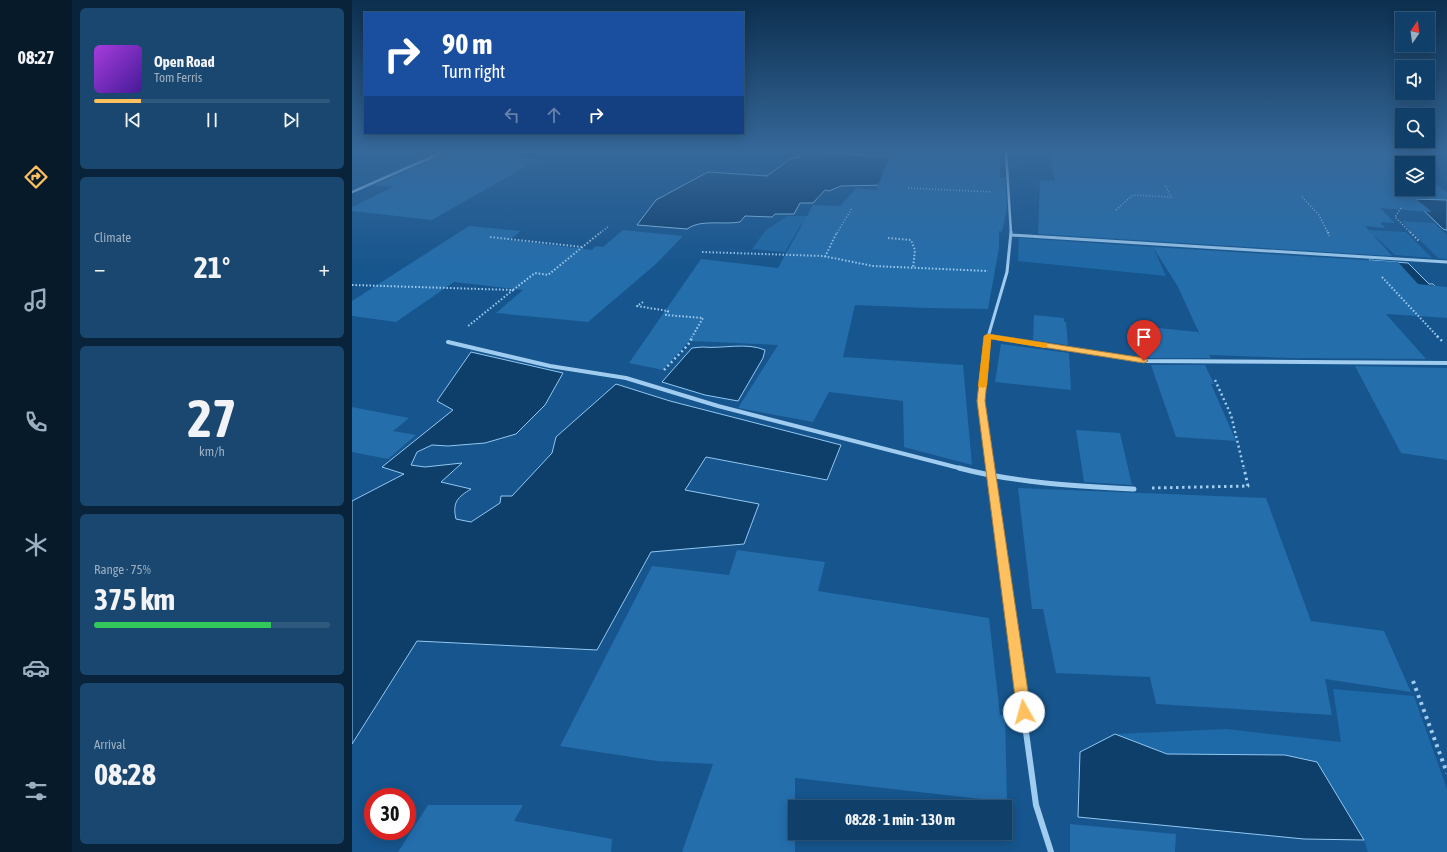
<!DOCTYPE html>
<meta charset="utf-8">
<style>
:root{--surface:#10406a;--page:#194770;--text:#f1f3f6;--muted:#9cafc1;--line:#30597e;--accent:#ffc15f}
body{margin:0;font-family:"Asap Condensed",sans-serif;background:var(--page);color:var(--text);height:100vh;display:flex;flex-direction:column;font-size:15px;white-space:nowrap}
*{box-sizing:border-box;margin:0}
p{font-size:13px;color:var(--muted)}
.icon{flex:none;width:22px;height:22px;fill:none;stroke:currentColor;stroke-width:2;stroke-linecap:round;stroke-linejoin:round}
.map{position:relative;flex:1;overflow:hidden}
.drawer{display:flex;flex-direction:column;gap:8px;padding:8px;background:#09233a;width:280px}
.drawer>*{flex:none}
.hud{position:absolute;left:12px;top:12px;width:380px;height:122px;border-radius:0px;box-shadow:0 2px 10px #0003,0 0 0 1px var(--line);background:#1a4fa0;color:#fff;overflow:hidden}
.needle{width:26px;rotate:13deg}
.controls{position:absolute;left:1043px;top:12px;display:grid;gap:8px}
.controls a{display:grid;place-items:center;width:40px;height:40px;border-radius:0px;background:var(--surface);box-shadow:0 2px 10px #0003,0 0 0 1px var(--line);font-size:20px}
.speed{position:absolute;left:12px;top:788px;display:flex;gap:8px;font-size:20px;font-weight:700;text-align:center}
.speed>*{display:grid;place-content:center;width:52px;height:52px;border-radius:50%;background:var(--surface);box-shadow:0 2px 10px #0003,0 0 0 1px var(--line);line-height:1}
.speed .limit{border:6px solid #d22;background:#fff;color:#111}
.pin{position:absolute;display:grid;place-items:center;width:34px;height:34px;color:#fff;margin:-41px -17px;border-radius:50% 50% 50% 0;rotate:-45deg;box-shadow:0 0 4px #0007}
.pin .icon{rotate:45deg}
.me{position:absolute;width:44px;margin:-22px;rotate:353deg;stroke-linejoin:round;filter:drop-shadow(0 0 3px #0008)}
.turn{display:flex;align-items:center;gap:14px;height:84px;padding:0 12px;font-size:18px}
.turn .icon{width:52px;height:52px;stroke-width:2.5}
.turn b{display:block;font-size:28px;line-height:34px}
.lanes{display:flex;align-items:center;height:38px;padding:0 12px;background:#0003;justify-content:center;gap:20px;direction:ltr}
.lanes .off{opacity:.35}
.big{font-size:30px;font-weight:700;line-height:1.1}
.drawer .card{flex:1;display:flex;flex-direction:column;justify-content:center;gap:6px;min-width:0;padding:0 14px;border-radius:6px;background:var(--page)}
.drawer .dial{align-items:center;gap:0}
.dial b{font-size:52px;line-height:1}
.song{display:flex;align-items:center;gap:12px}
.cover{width:48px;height:48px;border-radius:6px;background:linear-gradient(135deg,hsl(280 70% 55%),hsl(260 70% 35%))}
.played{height:4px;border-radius:2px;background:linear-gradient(90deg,var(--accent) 20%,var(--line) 20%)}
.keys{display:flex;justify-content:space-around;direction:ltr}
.heat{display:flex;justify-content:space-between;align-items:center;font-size:22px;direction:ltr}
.charge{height:6px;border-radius:3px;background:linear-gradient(90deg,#34c759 75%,var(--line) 0)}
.trip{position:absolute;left:436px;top:800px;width:224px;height:40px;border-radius:0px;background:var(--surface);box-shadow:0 2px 10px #0003,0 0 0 1px var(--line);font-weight:700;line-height:40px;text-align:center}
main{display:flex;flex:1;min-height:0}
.dock{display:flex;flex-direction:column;width:72px;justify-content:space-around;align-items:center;background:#061a2a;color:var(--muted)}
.dock .icon{width:28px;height:28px}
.dock .active{color:var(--accent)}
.dock b{font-size:18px;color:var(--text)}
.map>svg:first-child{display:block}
.green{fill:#1e69a7}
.water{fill:#0e3e6a;stroke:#92c8f3}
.building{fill:#246eac}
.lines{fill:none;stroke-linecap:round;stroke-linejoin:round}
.path-far4{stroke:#a0ccf0;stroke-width:1.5;stroke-dasharray:1 2;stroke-linecap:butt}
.path-far3{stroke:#a0ccf0;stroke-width:2;stroke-dasharray:1.5 2;stroke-linecap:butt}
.path-far2{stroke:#a0ccf0;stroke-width:2.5;stroke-dasharray:2 3;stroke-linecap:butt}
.path-far1{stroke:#a0ccf0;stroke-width:3;stroke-dasharray:2.5 3.5;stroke-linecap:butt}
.path{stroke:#a0ccf0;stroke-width:4;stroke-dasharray:3 4.5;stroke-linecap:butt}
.street-far4{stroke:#a0ccf0;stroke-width:2.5}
.street-far3{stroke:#a0ccf0;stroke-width:3}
.street-far2{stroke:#a0ccf0;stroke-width:4}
.street-far1{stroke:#a0ccf0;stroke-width:5}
.street{stroke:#a0ccf0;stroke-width:6}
.route{fill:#ffc15f;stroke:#a67d3e}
.slow{fill:#f59e0b}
</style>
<main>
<nav class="dock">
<b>08:27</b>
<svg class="icon active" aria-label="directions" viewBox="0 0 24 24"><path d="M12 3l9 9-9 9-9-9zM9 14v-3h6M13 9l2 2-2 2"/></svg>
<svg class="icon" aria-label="music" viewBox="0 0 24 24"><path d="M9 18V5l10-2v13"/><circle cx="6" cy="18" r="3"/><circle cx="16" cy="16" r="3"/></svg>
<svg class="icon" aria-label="phone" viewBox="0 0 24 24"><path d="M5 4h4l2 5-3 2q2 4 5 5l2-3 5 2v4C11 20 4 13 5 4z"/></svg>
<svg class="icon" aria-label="climate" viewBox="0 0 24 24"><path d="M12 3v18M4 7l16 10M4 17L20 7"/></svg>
<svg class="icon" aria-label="car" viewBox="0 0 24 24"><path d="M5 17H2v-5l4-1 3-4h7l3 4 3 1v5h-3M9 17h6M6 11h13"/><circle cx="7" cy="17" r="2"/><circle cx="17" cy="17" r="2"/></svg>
<svg class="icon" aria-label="filters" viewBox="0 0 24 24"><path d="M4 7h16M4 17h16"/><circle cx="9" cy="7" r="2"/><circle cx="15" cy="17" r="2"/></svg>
</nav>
<section class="drawer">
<div class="card">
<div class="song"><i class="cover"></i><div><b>Open Road</b><p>Tom Ferris</p></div></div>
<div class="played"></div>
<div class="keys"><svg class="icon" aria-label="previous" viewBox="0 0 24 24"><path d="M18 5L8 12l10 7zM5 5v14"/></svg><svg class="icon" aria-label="pause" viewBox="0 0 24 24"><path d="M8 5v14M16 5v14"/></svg><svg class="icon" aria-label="next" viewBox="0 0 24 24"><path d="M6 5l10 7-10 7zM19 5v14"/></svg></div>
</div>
<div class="card"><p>Climate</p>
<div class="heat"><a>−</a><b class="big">21°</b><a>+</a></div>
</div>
<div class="card dial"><b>27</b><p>km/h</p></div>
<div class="card"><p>Range · 75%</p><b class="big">375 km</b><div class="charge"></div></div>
<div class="card"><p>Arrival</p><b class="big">08:28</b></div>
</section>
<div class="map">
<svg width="1095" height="852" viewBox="0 0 1095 852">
<rect width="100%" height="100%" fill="#16558d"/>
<!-- green -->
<g class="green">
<polygon points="435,216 464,216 486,224 450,223 433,252 400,249 414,230"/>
<polygon points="1049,221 1082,223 1095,235 1095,259 1086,258"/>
<polygon points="1015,230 1054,232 1080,258 1043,255 1023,236 993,234"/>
<polygon points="667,238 801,247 814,276 666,261"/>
<polygon points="981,689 1062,696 1095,789 1095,852 1016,852 1012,840 965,762 933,755 815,754 763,734 875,729 989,742"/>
</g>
<!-- water -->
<g class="water">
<path d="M 452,152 L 551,157 L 535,185 L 489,186 L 477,191 L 473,190 L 461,203 L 448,203 L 442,214 L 423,214 L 420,217 L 393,216 L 388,222 C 371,225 348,219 335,229 L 285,225 L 304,200 L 356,172 L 415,176 L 438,159 L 446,157 Z"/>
<polygon points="1060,199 1095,200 1095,230 1091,229"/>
<polygon points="1017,260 1056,263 1077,284 1081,284 1092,296 1051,294"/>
<path d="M 350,347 C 371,349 394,342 413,350 L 411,358 L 386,401 L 353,395 L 310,382 L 340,348 Z"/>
<path d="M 119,352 L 211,373 L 193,405 L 164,434 L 133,443 L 96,446 L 80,445 L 65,452 L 59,465 L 73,467 L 110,463 L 89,482 L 119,489 C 106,497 100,502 104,519 L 119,522 L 148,503 L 149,496 L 160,496 L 200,453 L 204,437 L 264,384 L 318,401 L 489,445 L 475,480 L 354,457 L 333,490 L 407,504 L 392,544 L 299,552 L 245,650 L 65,641 L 0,744 L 0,501 L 52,474 L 30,467 L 101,410 L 85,401 Z"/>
<polygon points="763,734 815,754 933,755 965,762 1012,840 952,839 726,817 728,752"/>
</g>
<!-- building -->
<g class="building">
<polygon points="105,152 187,159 80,220 0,211 0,207 41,187 22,185 90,155 94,156"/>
<polygon points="540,152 648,152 648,178 653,178 655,208 650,232 647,231 647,248 636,309 574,308 503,305 491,357 611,365 620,465 552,447 551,401 477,392 461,422 386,408 426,345 337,341 311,370 277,363 349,259 426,268 461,205 488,206 504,188 524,190"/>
<polygon points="697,152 835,152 837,155 919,157 914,152 1040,152 1055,163 1050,163 1050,189 1076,189 1076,178 1095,192 1095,199 1064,199 1080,212 1028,208 1043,223 1028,222 1033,228 1013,226 1040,256 686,234 688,180 703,181"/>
<polygon points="117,226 169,231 157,240 240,250 244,246 251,247 271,230 331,236 304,264 236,322 144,313 171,290 102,282 44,322 0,316 0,301"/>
<polygon points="801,247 1046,262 1066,284 1095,287 1095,318 1034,314 1074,359 938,358 857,355 859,358 797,358 796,356 786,355 778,325 846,332 849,337 826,287"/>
<polygon points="682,315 712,318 712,322 714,322 716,345 681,340"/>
<polygon points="649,344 717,353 719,390 643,382"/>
<polygon points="799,365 853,365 862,384 859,384 884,441 824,437"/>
<polygon points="1003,366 1095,368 1095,460 1049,453"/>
<polygon points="0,407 57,418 41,431 64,435 36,459 0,452"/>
<polygon points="724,430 768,433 780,485 732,482"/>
<polygon points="666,488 914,498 959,621 1032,631 1059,692 973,679 980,715 804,704 798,677 704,673 691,609 680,609"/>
<polygon points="385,550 473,562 466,591 637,618 648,715 653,715 655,802 443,778 443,852 330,852 361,764 305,761 208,746 300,566 377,575"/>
<polygon points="76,805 171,805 162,821 260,839 259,852 46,852"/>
<polygon points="718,824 824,834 823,852 718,852"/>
</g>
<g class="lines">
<!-- path-far4 -->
<g class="path-far4">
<polyline points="556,188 640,192"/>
<polyline points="950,197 967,215 976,233"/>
<polyline points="1049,208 1043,217 1059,233"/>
<polyline points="764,210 781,195 819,197 813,185"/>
<polyline points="248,233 257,226"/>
<polyline points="485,233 500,208"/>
</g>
<!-- path-far3 -->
<g class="path-far3">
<polyline points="976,232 977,236"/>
<polyline points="1058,232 1067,241"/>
<polyline points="138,237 230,247"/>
<polyline points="536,238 559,240 563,250 561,268"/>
<polyline points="350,252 471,256 521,266 636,271"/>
<polyline points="473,257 485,232"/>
<polyline points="1030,277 1086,337"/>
<polyline points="0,285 161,290 115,327"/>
<polyline points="161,290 183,273 196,275 249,232"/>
<polyline points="291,302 285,306 316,311 314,315 351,318 340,337"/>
</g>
<!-- path-far2 -->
<g class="path-far2">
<polyline points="1085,336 1092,343"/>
<polyline points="312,370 336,345 341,336"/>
<polyline points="863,380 879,415 892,469"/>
</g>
<!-- path-far1 -->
<polyline class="path-far1" points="800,488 896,486 892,468"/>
<!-- path -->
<polyline class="path" points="1061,681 1095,773"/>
<!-- street-far4 -->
<g class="street-far4">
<polyline points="654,152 659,233"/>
<polyline points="0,192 91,152"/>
</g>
<!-- street-far3 -->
<g class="street-far3">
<polyline points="659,235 1095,262"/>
<polyline points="636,336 642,337"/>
<polyline points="636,337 655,272 659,232"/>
</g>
<!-- street-far2 -->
<g class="street-far2">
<polyline points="636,336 629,401 638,469"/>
<polyline points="636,336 791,361 1095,363"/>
<polyline points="96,342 198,366 274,378 366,406 611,469"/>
</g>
<!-- street-far1 -->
<g class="street-far1">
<path d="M 607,468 C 664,483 724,486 782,489"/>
<polyline points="638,468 661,638"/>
</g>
<!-- street -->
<polyline class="street" points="661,637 684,805 699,852"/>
</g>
<!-- sky -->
<linearGradient id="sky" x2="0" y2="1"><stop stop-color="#0c2f4e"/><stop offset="0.56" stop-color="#36689a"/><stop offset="1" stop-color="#36689a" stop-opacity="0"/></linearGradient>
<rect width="1095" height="271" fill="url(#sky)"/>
<!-- route -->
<polygon class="route" points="636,334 792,358 796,361 792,363 639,339 633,401 679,712 677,717 672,719 667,717 665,712 625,401 632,336"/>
<!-- slow -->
<polygon class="slow" points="636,334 693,343 696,345 693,348 639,339 635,386 631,388 626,386 632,336"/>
</svg>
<div class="controls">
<a><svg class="needle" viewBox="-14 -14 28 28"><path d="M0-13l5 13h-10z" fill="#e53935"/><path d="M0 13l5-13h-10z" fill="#9cafc1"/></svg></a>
<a><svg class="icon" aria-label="sound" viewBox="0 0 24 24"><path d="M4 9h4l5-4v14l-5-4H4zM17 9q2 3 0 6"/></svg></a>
<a><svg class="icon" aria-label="search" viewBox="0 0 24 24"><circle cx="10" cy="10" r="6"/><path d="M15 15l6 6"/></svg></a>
<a><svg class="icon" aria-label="layers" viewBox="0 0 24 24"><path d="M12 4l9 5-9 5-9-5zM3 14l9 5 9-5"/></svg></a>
</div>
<div class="speed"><div class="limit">30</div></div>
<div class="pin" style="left:792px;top:361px;background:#d93025"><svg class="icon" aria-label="arrive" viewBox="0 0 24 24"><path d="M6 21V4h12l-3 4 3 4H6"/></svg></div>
<svg class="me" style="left:672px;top:712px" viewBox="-20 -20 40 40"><circle r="19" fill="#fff"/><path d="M0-13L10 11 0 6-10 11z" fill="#ffc15f"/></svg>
<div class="trip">08:28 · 1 min · 130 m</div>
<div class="hud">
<div class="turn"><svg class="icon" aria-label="right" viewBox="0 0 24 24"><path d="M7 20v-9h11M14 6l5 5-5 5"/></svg><div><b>90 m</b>Turn right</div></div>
<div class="lanes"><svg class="icon off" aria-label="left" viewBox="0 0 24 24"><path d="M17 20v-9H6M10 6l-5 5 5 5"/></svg><svg class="icon off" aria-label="ahead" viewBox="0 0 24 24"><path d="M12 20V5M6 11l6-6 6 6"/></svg><svg class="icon" aria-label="right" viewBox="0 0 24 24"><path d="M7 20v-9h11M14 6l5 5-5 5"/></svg></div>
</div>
</div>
</main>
